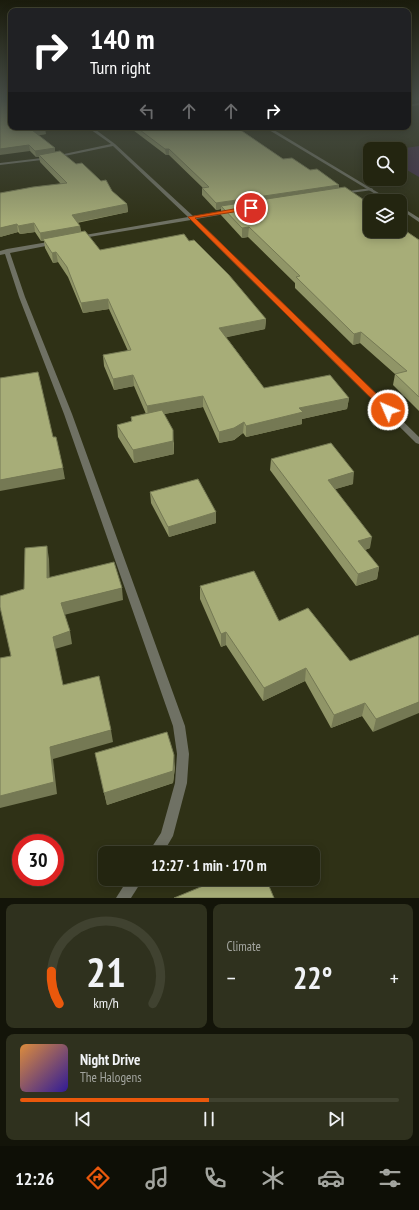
<!DOCTYPE html>
<meta charset="utf-8">
<style>
:root{--surface:#232510;--page:#2f311e;--text:#f1f3f6;--muted:#a3a59f;--line:#404230;--accent:#ea580c}
body{margin:0;font-family:"PT Sans Narrow",sans-serif;background:var(--page);color:var(--text);height:100vh;display:flex;flex-direction:column;font-size:15px;white-space:nowrap}
*{box-sizing:border-box;margin:0}
p{font-size:13px;color:var(--muted)}
.icon{flex:none;width:22px;height:22px;fill:none;stroke:currentColor;stroke-width:2;stroke-linecap:round;stroke-linejoin:round}
.map{position:relative;height:898px;overflow:hidden}
.details{display:flex;flex-direction:column;gap:6px;padding:6px;background:#131409;flex:1}
.details>*{flex:none}
.banner{position:absolute;left:8px;top:8px;width:403px;height:122px;border-radius:8px;box-shadow:0 2px 10px #0003,0 0 0 1px var(--line);background:#202124;color:#fff;overflow:hidden}
.fabs{position:absolute;left:363px;top:142px;display:grid;gap:8px}
.fabs a{display:grid;place-items:center;width:44px;height:44px;border-radius:8px;background:var(--surface);box-shadow:0 2px 10px #0003,0 0 0 1px var(--line);font-size:20px}
.speed{position:absolute;left:12px;top:834px;display:flex;gap:8px;font-size:20px;font-weight:700;text-align:center}
.speed>*{display:grid;place-content:center;width:52px;height:52px;border-radius:50%;background:var(--surface);box-shadow:0 2px 10px #0003,0 0 0 1px var(--line);line-height:1}
.speed .limit{border:6px solid #d22;background:#fff;color:#111}
.pin{position:absolute;display:grid;place-items:center;width:34px;height:34px;color:#fff;margin:-17px;border:2px solid #fff;border-radius:50%;box-shadow:0 1px 4px #0007}
.me{position:absolute;width:44px;margin:-22px;rotate:315deg;stroke-linejoin:round;filter:drop-shadow(0 0 3px #0008)}
.turn{display:flex;align-items:center;gap:14px;height:84px;padding:0 16px;font-size:18px}
.turn .icon{width:52px;height:52px;stroke-width:2.5}
.turn b{display:block;font-size:28px;line-height:34px}
.lanes{display:flex;align-items:center;height:38px;padding:0 16px;background:#0003;justify-content:center;gap:20px;direction:ltr}
.lanes .off{opacity:.35}
.big{font-size:30px;font-weight:600;line-height:1.1}
.details .card{flex:1;display:flex;flex-direction:column;justify-content:center;gap:6px;min-width:0;padding:0 14px;border-radius:8px;background:var(--page)}
.details .dial{align-items:center;gap:0}
.dial svg{height:104px;overflow:visible;fill:none;stroke:var(--line);stroke-width:7;stroke-linecap:round;text-anchor:middle}
.dial text{fill:var(--text);stroke:none}
.song{display:flex;align-items:center;gap:12px}
.cover{width:48px;height:48px;border-radius:6px;background:linear-gradient(135deg,hsl(30 70% 55%),hsl(250 70% 35%))}
.played{height:4px;border-radius:2px;background:linear-gradient(90deg,var(--accent) 50%,var(--line) 50%)}
.keys{display:flex;justify-content:space-around;direction:ltr}
.heat{display:flex;justify-content:space-between;align-items:center;font-size:22px;direction:ltr}
.details .tiles{flex:1;display:grid;gap:6px;grid-template-columns:1fr 1fr}
.card:last-child{grid-column:span 2}
.trip{position:absolute;left:98px;top:846px;width:222px;height:40px;border-radius:8px;background:var(--surface);box-shadow:0 2px 10px #0003,0 0 0 1px var(--line);font-weight:600;line-height:40px;text-align:center}
.tabs{display:flex;height:64px;justify-content:space-around;align-items:center;background:#0e0f06;color:var(--muted)}
.tabs .icon{width:28px;height:28px}
.tabs .active{color:var(--accent)}
.tabs b{font-size:18px;color:var(--text)}
.map>svg:first-child{display:block}
.green{fill:#44324d}
.lines{fill:none;stroke-linecap:round;stroke-linejoin:round}
.minor{fill:#6f7164;fill-rule:evenodd}
.tertiary{fill:#6f7164;fill-rule:evenodd}
.wall{fill:#909567}
.shaded-wall{fill:#757954}
.building{fill:#a7ad78;stroke:#757954}
.route{fill:#ea580c;stroke:#983908}
</style>
<div class="map">
<svg width="419" height="898" viewBox="0 0 419 898">
<rect width="100%" height="100%" fill="#2f3116"/>
<!-- green -->
<polygon class="green" points="419,146 419,177 400,166 399,149"/>
<g class="lines">
<!-- minor -->
<g class="minor">
<polygon points="419,103 419,105 408,107 408,105"/>
<polygon points="87,127 92,127 115,144 193,216 233,210 234,211 231,213 196,219 419,437 419,444 416,443 191,220 77,239 77,237 79,236 188,217 113,146 50,159 0,165 0,163 50,157 111,144"/>
<polygon points="284,127 294,127 272,131 270,130"/>
<polygon points="371,188 373,189 373,190 342,194 340,193 342,192"/>
<polygon points="54,241 57,243 56,244 10,253 25,297 72,414 185,726 189,754 187,783 173,836 163,853 148,853 161,833 175,783 177,754 173,726 64,414 19,297 5,254 0,255 0,251 7,249"/>
<polygon points="128,879 143,879 131,898 116,898"/>
</g>
<!-- tertiary -->
<g class="tertiary">
<polygon points="264,127 269,127 392,201 387,201"/>
<polygon points="400,206 419,218 419,222 400,209"/>
</g>
</g>
<!-- wall -->
<g class="wall">
<polygon points="0,99 46,134 38,135 55,152 112,191 127,204 128,212 77,223 80,226 81,232 100,250 189,241 266,319 265,329 226,337 264,388 349,398 347,409 302,419 302,424 246,437 243,433 234,440 219,443 203,407 164,414 174,443 174,454 134,463 118,437 117,425 131,422 131,417 146,414 134,386 114,390 104,366 103,355 128,351 109,309 83,313 68,277 58,262 53,263 45,248 44,241 41,241 35,232 20,234 18,232 0,237 61,184 40,162 39,157 36,157 30,151"/>
<polygon points="129,127 236,127 283,159 310,170 339,185 339,188 402,225 401,228 419,240 419,411 393,385 395,374 360,343 353,345 295,288 295,283 248,237 242,238 221,215 221,209 216,210 202,195 202,188 203,188 169,155 166,155"/>
<polygon points="271,459 353,484 335,489 370,548 365,550 379,567 377,579 356,586 270,470"/>
<polygon points="150,492 216,512 216,523 169,537 151,503"/>
<polygon points="200,586 279,621 350,661 419,635 373,732 362,716 331,728 305,681 263,701 226,645 221,647 200,599"/>
<polygon points="95,753 175,767 173,783 107,805"/>
</g>
<!-- shaded-wall -->
<g class="shaded-wall">
<polygon points="408,99 418,99 408,101"/>
<polygon points="408,110 410,110 409,115 408,116"/>
<polygon points="45,128 46,134 32,136 32,130"/>
<polygon points="29,145 30,151 0,155 0,149"/>
<polygon points="55,148 55,154 39,155 39,157 36,157 35,151"/>
<polygon points="165,149 169,149 169,155 166,155"/>
<polygon points="339,185 338,192 221,206 221,209 216,210 216,203"/>
<polygon points="127,204 128,212 73,223 72,215"/>
<polygon points="34,223 35,232 20,234 18,226"/>
<polygon points="17,224 18,232 0,237 0,228"/>
<polygon points="80,226 81,234 43,239 44,241 41,241 40,233"/>
<polygon points="249,227 248,237 242,238 242,228"/>
<polygon points="56,252 58,262 53,263 52,253"/>
<polygon points="108,299 109,309 83,313 81,303"/>
<polygon points="266,319 265,329 219,339 219,328"/>
<polygon points="361,332 360,343 353,345 354,334"/>
<polygon points="133,375 134,386 114,390 113,379"/>
<polygon points="203,396 203,407 148,417 147,406"/>
<polygon points="349,398 347,409 302,419 302,424 246,437 246,426 299,408"/>
<polygon points="244,422 243,433 234,440 219,443 219,432"/>
<polygon points="173,430 174,454 134,463 133,450"/>
<polygon points="63,468 65,479 0,491 0,480"/>
<polygon points="354,472 353,484 326,492 328,480"/>
<polygon points="216,512 216,523 169,537 168,527"/>
<polygon points="372,537 370,548 356,553 358,541"/>
<polygon points="47,546 49,559 50,590 47,578"/>
<polygon points="379,567 377,579 356,586 358,574"/>
<polygon points="122,588 123,600 64,615 61,603"/>
<polygon points="70,631 72,644 55,649 53,637"/>
<polygon points="226,632 226,645 221,647 221,634"/>
<polygon points="306,668 305,681 263,701 264,688"/>
<polygon points="419,702 419,713 373,732 376,719"/>
<polygon points="365,703 362,716 331,728 334,715"/>
<polygon points="111,730 113,742 53,759 57,794 0,808 0,796 50,747"/>
<polygon points="174,755 175,767 173,783 107,805 104,793"/>
</g>
<!-- building -->
<g class="building">
<polygon points="0,99 11,99 11,127 44,127 45,128 32,130 55,148 35,151 29,145 0,149"/>
<polygon points="136,127 236,127 283,159 292,158 310,170 317,169 339,185 216,203 202,188 209,187 169,149 165,149"/>
<polygon points="60,151 76,164 82,163 101,181 106,180 112,191 127,204 72,215 80,226 40,233 34,223 18,226 17,224 0,228 0,193 33,187 67,183 39,155"/>
<polygon points="345,187 370,204 370,231 400,231 400,227 419,240 419,397 395,374 407,371 361,332 354,334 296,277 300,276 249,227 242,228 221,206"/>
<polygon points="85,231 100,250 184,234 189,241 194,240 229,275 266,319 219,328 264,388 330,375 349,398 299,408 303,412 246,426 244,422 234,428 219,432 203,396 147,406 133,375 113,379 103,355 131,350 108,299 81,303 67,267 56,252 52,253 43,239"/>
<polygon points="38,372 53,437 56,437 63,468 0,480 0,378"/>
<polygon points="162,410 173,430 173,441 133,450 117,425 132,421 131,417"/>
<polygon points="331,443 354,472 328,480 372,537 358,541 379,567 358,574 271,459"/>
<polygon points="198,479 216,512 168,527 150,492"/>
<polygon points="47,546 47,578 114,562 122,588 61,603 70,631 53,637 63,685 99,676 111,730 50,747 54,782 0,796 0,658 11,656 0,607 0,596 24,589 25,548"/>
<polygon points="254,571 279,621 308,608 350,661 419,635 419,702 376,719 365,703 334,715 306,668 264,688 226,632 221,634 200,586"/>
<polygon points="167,732 174,755 173,771 104,793 95,753"/>
<polygon points="220,879 266,879 274,898 174,898"/>
</g>
<!-- sky -->
<linearGradient id="sky" x2="0" y2="1"><stop stop-color="#1a1b0c"/><stop offset="0.44" stop-color="#474e47"/><stop offset="1" stop-color="#474e47" stop-opacity="0"/></linearGradient>
<rect width="419" height="224" fill="url(#sky)"/>
<!-- route -->
<polygon class="route" points="251,206 253,209 195,218 391,408 391,412 385,412 188,217"/>
</svg>
<div class="fabs">
<a><svg class="icon" aria-label="search" viewBox="0 0 24 24"><circle cx="10" cy="10" r="6"/><path d="M15 15l6 6"/></svg></a>
<a><svg class="icon" aria-label="layers" viewBox="0 0 24 24"><path d="M12 4l9 5-9 5-9-5zM3 14l9 5 9-5"/></svg></a>
</div>
<div class="speed"><div class="limit">30</div></div>
<div class="pin" style="left:251px;top:208px;background:#d93025"><svg class="icon" aria-label="arrive" viewBox="0 0 24 24"><path d="M6 21V4h12l-3 4 3 4H6"/></svg></div>
<svg class="me" style="left:388px;top:410px" viewBox="-20 -20 40 40"><circle r="17" fill="#ea580c" stroke="#fff" stroke-width="3"/><path d="M0-11L8 9 0 5-8 9z" fill="#fff"/></svg>
<div class="trip">12:27 · 1 min · 170 m</div>
<div class="banner">
<div class="turn"><svg class="icon" aria-label="right" viewBox="0 0 24 24"><path d="M7 20v-9h11M14 6l5 5-5 5"/></svg><div><b>140 m</b>Turn right</div></div>
<div class="lanes"><svg class="icon off" aria-label="left" viewBox="0 0 24 24"><path d="M17 20v-9H6M10 6l-5 5 5 5"/></svg><svg class="icon off" aria-label="ahead" viewBox="0 0 24 24"><path d="M12 20V5M6 11l6-6 6 6"/></svg><svg class="icon off" aria-label="ahead" viewBox="0 0 24 24"><path d="M12 20V5M6 11l6-6 6 6"/></svg><svg class="icon" aria-label="right" viewBox="0 0 24 24"><path d="M7 20v-9h11M14 6l5 5-5 5"/></svg></div>
</div>
</div>
<section class="details">
<div class="tiles">
<div class="card dial"><svg viewBox="0 0 100 80">
<path d="M14 69A42 42 0 1 1 86 69"/>
<path d="M14 69A42 42 0 0 1 8 44" stroke="#ea580c"/>
<text x="50" y="56" font-size="32" font-weight="700">21</text>
<text x="50" y="72" font-size="11">km/h</text>
</svg></div>
<div class="card"><p>Climate</p>
<div class="heat"><a>−</a><b class="big">22°</b><a>+</a></div>
</div>
<div class="card">
<div class="song"><i class="cover"></i><div><b>Night Drive</b><p>The Halogens</p></div></div>
<div class="played"></div>
<div class="keys"><svg class="icon" aria-label="previous" viewBox="0 0 24 24"><path d="M18 5L8 12l10 7zM5 5v14"/></svg><svg class="icon" aria-label="pause" viewBox="0 0 24 24"><path d="M8 5v14M16 5v14"/></svg><svg class="icon" aria-label="next" viewBox="0 0 24 24"><path d="M6 5l10 7-10 7zM19 5v14"/></svg></div>
</div>
</div>
</section>
<nav class="tabs">
<b>12:26</b>
<svg class="icon active" aria-label="directions" viewBox="0 0 24 24"><path d="M12 3l9 9-9 9-9-9zM9 14v-3h6M13 9l2 2-2 2"/></svg>
<svg class="icon" aria-label="music" viewBox="0 0 24 24"><path d="M9 18V5l10-2v13"/><circle cx="6" cy="18" r="3"/><circle cx="16" cy="16" r="3"/></svg>
<svg class="icon" aria-label="phone" viewBox="0 0 24 24"><path d="M5 4h4l2 5-3 2q2 4 5 5l2-3 5 2v4C11 20 4 13 5 4z"/></svg>
<svg class="icon" aria-label="climate" viewBox="0 0 24 24"><path d="M12 3v18M4 7l16 10M4 17L20 7"/></svg>
<svg class="icon" aria-label="car" viewBox="0 0 24 24"><path d="M5 17H2v-5l4-1 3-4h7l3 4 3 1v5h-3M9 17h6M6 11h13"/><circle cx="7" cy="17" r="2"/><circle cx="17" cy="17" r="2"/></svg>
<svg class="icon" aria-label="filters" viewBox="0 0 24 24"><path d="M4 7h16M4 17h16"/><circle cx="9" cy="7" r="2"/><circle cx="15" cy="17" r="2"/></svg>
</nav>
